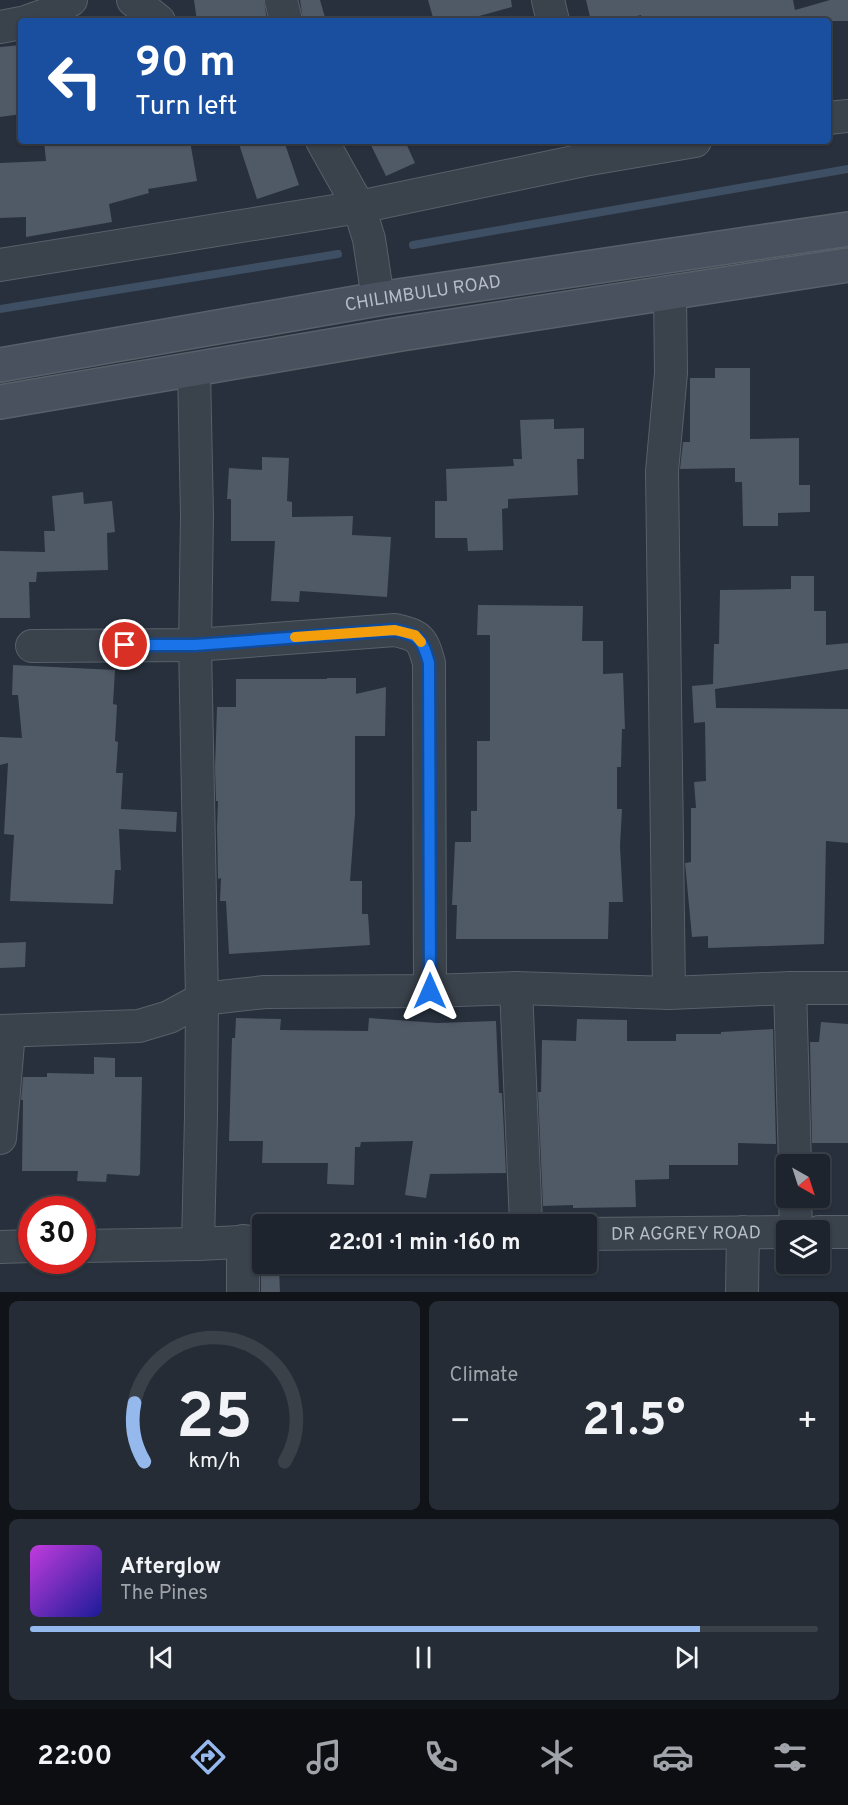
<!DOCTYPE html>
<meta charset="utf-8">
<style>
:root{--surface:#1d242d;--page:#252c35;--text:#f1f3f6;--muted:#a0a4aa;--line:#3b4149;--accent:#95b8ed}
body{margin:0;font-family:Overpass,sans-serif;background:var(--page);color:var(--text);height:100vh;display:flex;flex-direction:column;font-size:22px;white-space:nowrap}
*{box-sizing:border-box;margin:0}
p{font-size:20px;color:var(--muted)}
.icon{flex:none;width:33px;height:33px;fill:none;stroke:currentColor;stroke-width:2;stroke-linecap:round;stroke-linejoin:round}
.map{position:relative;height:1292px;overflow:hidden}
.drawer{display:flex;flex-direction:column;gap:9px;padding:9px;background:#101419;flex:1}
.drawer>*{flex:none}
.top-card{position:absolute;left:18px;top:18px;width:813px;height:126px;border-radius:6px;box-shadow:0 2px 4px #0004,0 0 0 2px var(--line);background:#1a4fa0;color:#fff;overflow:hidden}
.needle{width:39px;rotate:141deg}
.controls{position:absolute;left:776px;top:1154px;display:grid;gap:12px}
.controls a{display:grid;place-items:center;width:54px;height:54px;border-radius:6px;background:var(--surface);box-shadow:0 2px 4px #0004,0 0 0 2px var(--line);font-size:30px}
.speed{position:absolute;left:18px;top:1196px;display:flex;gap:12px;font-size:30px;font-weight:700;text-align:center}
.speed>*{display:grid;place-content:center;width:78px;height:78px;border-radius:50%;background:var(--surface);box-shadow:0 2px 4px #0004,0 0 0 2px var(--line);line-height:1}
.speed .limit{border:9px solid #d22;background:#fff;color:#111}
.pin{position:absolute;display:grid;place-items:center;width:51px;height:51px;color:#fff;margin:-26px;border:3px solid #fff;border-radius:50%;box-shadow:0 2px 6px #0007}
.me{position:absolute;width:66px;margin:-33px;rotate:0deg;stroke-linejoin:round;filter:drop-shadow(0 0 4px #0008)}
.turn{display:flex;align-items:center;gap:21px;height:126px;padding:0 18px;font-size:27px}
.turn .icon{width:78px;height:78px;stroke-width:2.5}
.turn b{display:block;font-size:42px;line-height:51px}
.big{font-size:45px;font-weight:700;line-height:1.1}
.drawer .widget{flex:1;display:flex;flex-direction:column;justify-content:center;gap:9px;min-width:0;padding:0 21px;border-radius:9px;background:var(--page)}
.drawer .dial{align-items:center;gap:0}
.dial svg{height:156px;overflow:visible;fill:none;stroke:var(--line);stroke-width:7;stroke-linecap:round;text-anchor:middle}
.dial text{fill:var(--text);stroke:none}
.song{display:flex;align-items:center;gap:18px}
.cover{width:72px;height:72px;border-radius:9px;background:linear-gradient(135deg,hsl(290 70% 55%),hsl(240 70% 35%))}
.played{height:6px;border-radius:3px;background:linear-gradient(90deg,var(--accent) 85%,var(--line) 85%)}
.keys{display:flex;justify-content:space-around;direction:ltr}
.heat{display:flex;justify-content:space-between;align-items:center;font-size:33px;direction:ltr}
.drawer .tiles{flex:1;display:grid;gap:9px;grid-template-columns:1fr 1fr}
.widget:last-child{grid-column:span 2}
.trip{position:absolute;left:252px;top:1214px;width:345px;height:60px;border-radius:6px;background:var(--surface);box-shadow:0 2px 4px #0004,0 0 0 2px var(--line);font-weight:700;line-height:60px;text-align:center}
.tabs{display:flex;height:96px;justify-content:space-around;align-items:center;background:#0c0e12;color:var(--muted)}
.tabs .icon{width:42px;height:42px}
.tabs .on{color:var(--accent)}
.tabs b{font-size:27px;color:var(--text)}
.map>svg:first-child{display:block}
.lines{fill:none;stroke-linecap:round;stroke-linejoin:round}
.stream{stroke:#3e4e63;stroke-width:8}
.building{fill:#505966}
.minor-casing{stroke:#58606a;stroke-width:34}
.secondary-casing{stroke:#58606a;stroke-width:36}
.minor{stroke:#3a424c;stroke-width:32}
.secondary{stroke:#49515f;stroke-width:33}
.route-casing{stroke:#114b97;stroke-width:15}
.route{stroke:#1a73e8;stroke-width:10}
.slow{stroke:#f59e0b;stroke-width:10}
.labels{text-anchor:middle;stroke-width:6;stroke-linejoin:round;paint-order:stroke}
.street-label{font-size:18px;fill:#b6bdc7;stroke:#1f2731}
</style>
<div class="map">
<svg width="848" height="1292" viewBox="0 0 848 1292">
<rect width="100%" height="100%" fill="#27303c"/>
<g class="lines">
<!-- stream -->
<g class="stream">
<polyline points="413,245 848,169"/>
<polyline points="0,309 338,254"/>
</g>
</g>
<!-- building -->
<g class="building">
<polygon points="194,0 264,0 267,21 197,21"/>
<polygon points="300,0 320,0 326,21 303,21"/>
<polygon points="428,0 511,0 512,7 461,21 434,21"/>
<polygon points="586,0 793,0 795,10 830,0 848,0 848,21 642,21 641,15 617,21 591,21"/>
<polygon points="21,45 21,114 0,117 0,47"/>
<polygon points="44,141 190,141 197,181 148,189 149,193 109,204 112,222 26,237 26,217 0,218 0,163 46,161"/>
<polygon points="238,141 284,141 299,185 257,199"/>
<polygon points="369,141 405,141 415,163 386,176"/>
<polygon points="715,368 750,368 750,439 799,438 799,485 810,485 810,512 778,513 778,526 743,526 742,482 735,482 735,468 680,469 683,442 690,442 690,378 715,378"/>
<polygon points="554,419 554,429 584,428 584,459 577,459 578,495 508,499 508,508 502,509 503,550 468,551 467,538 435,538 435,501 447,501 446,469 514,466 513,459 522,459 520,420"/>
<polygon points="262,457 289,458 287,501 292,502 292,517 353,516 352,535 391,537 387,597 300,591 299,602 271,601 275,541 231,541 231,499 227,499 229,468 262,470"/>
<polygon points="83,492 84,504 112,501 115,532 107,533 108,570 37,572 36,582 29,582 30,618 0,618 0,551 45,552 44,531 55,531 52,496"/>
<polygon points="791,576 814,576 814,611 826,611 826,645 848,643 848,669 715,689 716,708 848,709 848,843 826,841 824,944 708,948 708,936 692,937 685,863 691,862 691,808 696,808 694,782 706,781 705,722 694,723 692,686 713,684 714,644 719,644 720,590 791,589"/>
<polygon points="478,605 583,606 582,641 603,641 603,674 623,673 625,729 622,729 621,767 617,767 617,809 622,809 620,846 623,902 609,902 608,939 456,939 457,905 452,905 455,842 471,842 471,811 477,811 477,741 490,741 490,635 477,635"/>
<polygon points="13,665 115,670 113,704 117,705 115,741 118,742 116,773 123,773 121,809 177,812 176,832 119,829 121,870 115,870 113,904 10,901 14,835 4,834 8,763 0,765 0,737 22,738 18,695 12,695"/>
<polygon points="327,678 356,678 356,694 386,687 385,736 355,736 355,814 350,881 362,881 362,914 368,914 370,945 229,954 226,901 220,901 221,878 218,879 217,827 218,801 216,801 215,767 217,707 236,707 236,679 327,679"/>
<polygon points="26,942 25,967 0,968 0,943"/>
<polygon points="236,1018 281,1019 280,1030 368,1031 369,1018 437,1023 496,1021 499,1093 502,1093 506,1173 430,1174 426,1198 405,1195 413,1141 361,1142 360,1147 355,1147 354,1185 327,1184 328,1163 262,1163 263,1141 229,1141 232,1038 235,1038"/>
<polygon points="577,1019 627,1020 627,1041 676,1041 676,1034 721,1034 721,1032 773,1029 776,1144 738,1143 738,1165 669,1165 669,1179 635,1180 636,1207 573,1208 573,1205 543,1206 538,1092 541,1092 542,1040 576,1041"/>
<polygon points="821,1022 848,1024 848,1143 812,1143 810,1042 819,1042"/>
<polygon points="94,1057 115,1058 115,1077 142,1077 140,1174 138,1176 107,1174 106,1182 77,1181 78,1171 22,1171 23,1100 21,1100 23,1077 47,1077 47,1073 94,1074"/>
<polygon points="279,1269 280,1292 261,1292 261,1270"/>
</g>
<g class="lines">
<!-- minor casing -->
<g class="minor-casing">
<g id="minor">
<polyline points="133,0 159,21"/>
<polyline points="281,0 286,21"/>
<polyline points="548,0 553,21"/>
<polyline points="28,21 45,15 71,0"/>
<polyline points="0,27 21,23"/>
<polyline points="828,118 848,116"/>
<polyline points="322,141 359,207 369,239 378,299"/>
<polyline points="0,265 359,207 584,160 695,141"/>
<polyline points="194,370 197,515 195,645 202,999 201,1116 198,1244"/>
<path d="M 32,646 L 195,645 L 395,630 C 420,636 422,638 429,663 L 430,991"/>
<polyline points="516,988 526,1224"/>
<polyline points="790,988 795,1164"/>
<polyline points="669,993 662,471 671,373 670,294"/>
<polyline points="0,1031 139,1026 169,1017 202,999 265,992 430,991 516,988 669,993 790,988 848,988"/>
<polyline points="0,1138 9,1031"/>
<polyline points="795,1197 796,1230"/>
<polyline points="819,1232 848,1232"/>
<path id="s1" d="M 586,1234 L 786,1232"/>
<polyline points="82,1246 198,1244 262,1241"/>
<polyline points="0,1247 32,1246"/>
<polyline points="243,1292 243,1241"/>
<polyline points="742,1292 743,1232"/>
</g>
</g>
<!-- secondary casing -->
<g class="secondary-casing">
<g id="secondary">
<path id="s2" d="M 0,365 L 378,299 L 848,229"/>
<polyline points="0,402 401,334 848,265"/>
</g>
</g>
<!-- minor -->
<use href="#minor" class="minor"/>
<!-- secondary -->
<use href="#secondary" class="secondary"/>
</g>
<g class="lines">
<!-- route casing -->
<g class="route-casing">
<path id="route" d="M 125,645 L 195,645 L 395,630 C 420,636 422,638 429,663 L 430,991"/>
</g>
<!-- route -->
<use href="#route" class="route"/>
<!-- slow -->
<polyline class="slow" points="295,637 395,630 415,635 421,642"/>
</g>
<g class="labels">
<!-- street labels -->
<g class="street-label">
<text dy="6" stroke="none"><textPath href="#s2" startOffset="429">CHILIMBULU ROAD</textPath></text>
<text dy="6" stroke="none"><textPath href="#s1" startOffset="100">DR AGGREY ROAD</textPath></text>
</g>
</g>
</svg>
<div class="controls">
<a><svg class="needle" viewBox="-14 -14 28 28"><path d="M0-13l5 13h-10z" fill="#e53935"/><path d="M0 13l5-13h-10z" fill="#a0a4aa"/></svg></a>
<a><svg class="icon" aria-label="layers" viewBox="0 0 24 24"><path d="M12 4l9 5-9 5-9-5zM3 14l9 5 9-5"/></svg></a>
</div>
<div class="speed"><div class="limit">30</div></div>
<div class="pin" style="left:125px;top:645px;background:#d93025"><svg class="icon" aria-label="arrive" viewBox="0 0 24 24"><path d="M6 21V4h12l-3 4 3 4H6"/></svg></div>
<svg class="me" style="left:430px;top:991px" viewBox="-20 -20 40 40"><path d="M0-17L14 15 0 8-14 15z" fill="#1a73e8" stroke="#fff" stroke-width="4"/></svg>
<div class="trip">22:01 · 1 min · 160 m</div>
<div class="top-card">
<div class="turn"><svg class="icon" aria-label="left" viewBox="0 0 24 24"><path d="M17 20v-9H6M10 6l-5 5 5 5"/></svg><div><b>90 m</b>Turn left</div></div>
</div>
</div>
<section class="drawer">
<div class="tiles">
<div class="widget dial"><svg viewBox="0 0 100 80">
<path d="M14 69A42 42 0 1 1 86 69"/>
<path d="M14 69A42 42 0 0 1 9 39" stroke="#95b8ed"/>
<text x="50" y="56" font-size="32" font-weight="700">25</text>
<text x="50" y="72" font-size="11">km/h</text>
</svg></div>
<div class="widget"><p>Climate</p>
<div class="heat"><a>−</a><b class="big">21.5°</b><a>+</a></div>
</div>
<div class="widget">
<div class="song"><i class="cover"></i><div><b>Afterglow</b><p>The Pines</p></div></div>
<div class="played"></div>
<div class="keys"><svg class="icon" aria-label="previous" viewBox="0 0 24 24"><path d="M18 5L8 12l10 7zM5 5v14"/></svg><svg class="icon" aria-label="pause" viewBox="0 0 24 24"><path d="M8 5v14M16 5v14"/></svg><svg class="icon" aria-label="next" viewBox="0 0 24 24"><path d="M6 5l10 7-10 7zM19 5v14"/></svg></div>
</div>
</div>
</section>
<nav class="tabs">
<b>22:00</b>
<svg class="icon on" aria-label="directions" viewBox="0 0 24 24"><path d="M12 3l9 9-9 9-9-9zM9 14v-3h6M13 9l2 2-2 2"/></svg>
<svg class="icon" aria-label="music" viewBox="0 0 24 24"><path d="M9 18V5l10-2v13"/><circle cx="6" cy="18" r="3"/><circle cx="16" cy="16" r="3"/></svg>
<svg class="icon" aria-label="phone" viewBox="0 0 24 24"><path d="M5 4h4l2 5-3 2q2 4 5 5l2-3 5 2v4C11 20 4 13 5 4z"/></svg>
<svg class="icon" aria-label="climate" viewBox="0 0 24 24"><path d="M12 3v18M4 7l16 10M4 17L20 7"/></svg>
<svg class="icon" aria-label="car" viewBox="0 0 24 24"><path d="M5 17H2v-5l4-1 3-4h7l3 4 3 1v5h-3M9 17h6M6 11h13"/><circle cx="7" cy="17" r="2"/><circle cx="17" cy="17" r="2"/></svg>
<svg class="icon" aria-label="filters" viewBox="0 0 24 24"><path d="M4 7h16M4 17h16"/><circle cx="9" cy="7" r="2"/><circle cx="15" cy="17" r="2"/></svg>
</nav>
